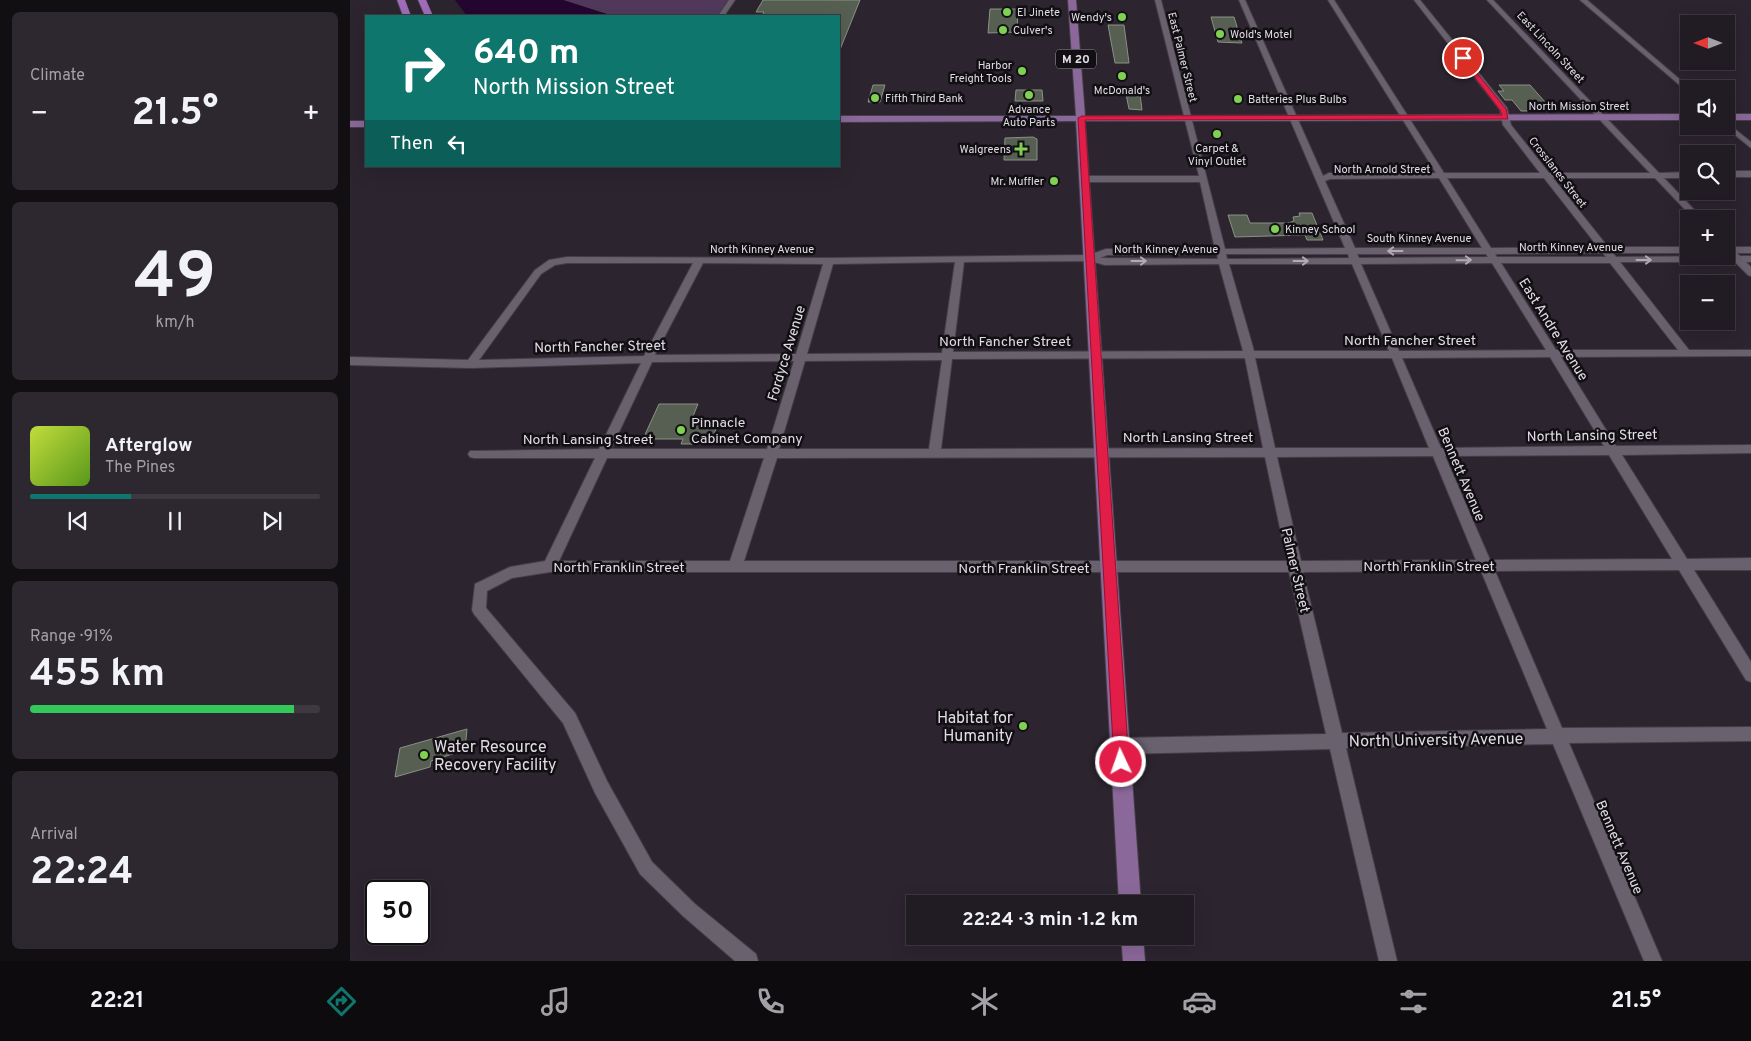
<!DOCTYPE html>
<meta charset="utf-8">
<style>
:root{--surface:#211b23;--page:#2d2830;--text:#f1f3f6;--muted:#a2a1a6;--line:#3e3941;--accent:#0f766e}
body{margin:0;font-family:Overpass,sans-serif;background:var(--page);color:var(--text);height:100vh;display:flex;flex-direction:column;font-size:19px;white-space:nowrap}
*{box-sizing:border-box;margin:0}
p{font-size:16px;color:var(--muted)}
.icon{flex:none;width:28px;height:28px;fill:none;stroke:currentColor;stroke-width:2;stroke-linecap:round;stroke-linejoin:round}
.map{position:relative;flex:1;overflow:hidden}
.drawer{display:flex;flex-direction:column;gap:12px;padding:12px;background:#120f13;width:350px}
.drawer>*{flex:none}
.guide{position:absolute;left:15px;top:15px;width:475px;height:152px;border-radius:0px;box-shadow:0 5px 20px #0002,0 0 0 1px var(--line);background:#0f766e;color:#fff;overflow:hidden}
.needle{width:32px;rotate:270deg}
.fabs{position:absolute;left:1330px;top:15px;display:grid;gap:10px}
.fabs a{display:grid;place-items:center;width:55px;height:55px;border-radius:0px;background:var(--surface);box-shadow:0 5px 20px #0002,0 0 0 1px var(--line);font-size:25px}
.speed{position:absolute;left:15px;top:880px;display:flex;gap:10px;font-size:25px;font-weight:700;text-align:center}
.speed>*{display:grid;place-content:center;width:65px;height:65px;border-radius:50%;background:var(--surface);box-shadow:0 5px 20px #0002,0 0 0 1px var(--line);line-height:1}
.speed .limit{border:2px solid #111;border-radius:8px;background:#fff;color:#111}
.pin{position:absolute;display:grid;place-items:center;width:42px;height:42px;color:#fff;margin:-21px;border:2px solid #fff;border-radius:50%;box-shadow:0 1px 5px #0007}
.me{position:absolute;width:55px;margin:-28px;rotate:357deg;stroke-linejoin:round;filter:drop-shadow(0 0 4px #0008)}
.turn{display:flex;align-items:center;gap:18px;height:105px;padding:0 25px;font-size:22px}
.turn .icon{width:65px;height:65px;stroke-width:2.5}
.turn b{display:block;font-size:35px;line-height:42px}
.then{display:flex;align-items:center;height:48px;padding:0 25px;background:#0003;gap:10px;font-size:19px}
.big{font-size:38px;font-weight:700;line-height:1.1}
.drawer .widget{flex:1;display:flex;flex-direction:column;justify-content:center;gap:8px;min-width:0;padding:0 18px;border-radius:8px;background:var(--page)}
.drawer .dial{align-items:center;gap:0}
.dial b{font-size:65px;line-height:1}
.song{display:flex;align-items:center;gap:15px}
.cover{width:60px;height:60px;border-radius:8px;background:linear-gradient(135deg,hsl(70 70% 55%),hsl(90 70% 35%))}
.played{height:5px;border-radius:2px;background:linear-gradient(90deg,var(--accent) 35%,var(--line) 35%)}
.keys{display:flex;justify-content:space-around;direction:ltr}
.heat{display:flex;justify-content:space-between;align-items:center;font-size:28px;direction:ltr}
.charge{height:8px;border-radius:4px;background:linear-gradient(90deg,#34c759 91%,var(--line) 0)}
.trip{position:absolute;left:556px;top:895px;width:288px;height:50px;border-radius:0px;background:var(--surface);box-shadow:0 5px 20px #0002,0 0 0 1px var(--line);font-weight:700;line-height:50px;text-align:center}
.dock{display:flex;height:80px;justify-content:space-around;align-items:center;background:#0d0b0e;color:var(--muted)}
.dock .icon{width:35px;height:35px}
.dock .current{color:var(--accent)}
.dock b{font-size:22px;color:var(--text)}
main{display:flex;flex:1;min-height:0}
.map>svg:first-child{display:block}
.green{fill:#51395b}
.water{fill:#250631}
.building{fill:#565f52;stroke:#899284}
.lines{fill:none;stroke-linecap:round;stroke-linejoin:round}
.minor-casing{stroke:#453f48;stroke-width:2}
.major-casing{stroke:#453f48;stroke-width:2}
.highway-casing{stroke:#453f48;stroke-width:1}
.minor{fill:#6a616e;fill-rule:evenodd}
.major{fill:#8b689a;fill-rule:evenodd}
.highway{fill:#a16cb8;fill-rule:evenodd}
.oneway{stroke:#b2abb5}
.route{fill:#e11d48;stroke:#92132f}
.poi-dot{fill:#80d051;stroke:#120f14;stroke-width:2}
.labels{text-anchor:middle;stroke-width:5;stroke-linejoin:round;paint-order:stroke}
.far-poi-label{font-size:11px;fill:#e2dce4;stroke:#120f14;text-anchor:start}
.far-street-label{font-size:11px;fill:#e2dce4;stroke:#120f14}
.shield{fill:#120f14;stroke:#a49ea6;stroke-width:1}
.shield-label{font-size:12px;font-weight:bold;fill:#e2dce4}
.street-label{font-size:14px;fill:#e2dce4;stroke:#120f14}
.poi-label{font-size:14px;fill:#e2dce4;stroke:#120f14;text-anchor:start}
.near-poi-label{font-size:16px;fill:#e2dce4;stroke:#120f14;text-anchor:end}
.near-street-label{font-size:16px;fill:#e2dce4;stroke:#120f14}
</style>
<main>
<section class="drawer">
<div class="widget"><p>Climate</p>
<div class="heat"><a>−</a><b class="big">21.5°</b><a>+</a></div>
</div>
<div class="widget dial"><b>49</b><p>km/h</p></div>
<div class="widget">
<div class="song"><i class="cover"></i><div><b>Afterglow</b><p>The Pines</p></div></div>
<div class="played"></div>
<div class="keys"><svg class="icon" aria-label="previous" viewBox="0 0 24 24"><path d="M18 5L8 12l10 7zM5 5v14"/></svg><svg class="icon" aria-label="pause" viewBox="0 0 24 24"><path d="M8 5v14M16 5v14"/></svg><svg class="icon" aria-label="next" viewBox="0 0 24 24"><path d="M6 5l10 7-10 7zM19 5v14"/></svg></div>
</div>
<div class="widget"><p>Range · 91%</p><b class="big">455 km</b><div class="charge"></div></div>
<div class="widget"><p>Arrival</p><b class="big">22:24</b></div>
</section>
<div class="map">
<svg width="1401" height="961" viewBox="0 0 1401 961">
<rect width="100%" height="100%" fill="#2c242f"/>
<!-- green -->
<polygon class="green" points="213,0 382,0 371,16 263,16"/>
<!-- water -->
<polygon class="water" points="105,0 213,0 263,16 117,16"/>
<!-- building -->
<g class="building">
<polygon points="413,0 510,0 489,52 489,16 412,16 414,12 406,12"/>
<polygon points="640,9 668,9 667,32 638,33"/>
<polygon points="861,17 884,17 892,43 868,42"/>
<polygon points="758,25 774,25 779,63 765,63"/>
<polygon points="523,85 535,85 530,102 518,102"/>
<polygon points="1149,85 1180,85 1203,111 1171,111 1162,100 1155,100 1148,91 1154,91"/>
<polygon points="666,90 692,90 693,101 665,101"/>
<polygon points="776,94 790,94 792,110 779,109"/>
<polygon points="683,137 687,139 687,160 654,160 655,138"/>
<polygon points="949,213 962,213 973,240 957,240 955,235 885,237 878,215 897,215 900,223 938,223 944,221 943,217 950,216"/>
<polygon points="309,404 348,404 341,421 369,421 360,444 331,444 333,439 293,439"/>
<polygon points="117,729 115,750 81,761 80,767 45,777 50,748"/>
</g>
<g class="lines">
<!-- minor casing -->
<g class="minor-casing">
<g id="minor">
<polygon points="379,0 385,0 374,16 368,16"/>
<path d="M 805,0 L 811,0 L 875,249 L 995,248 L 889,0 L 895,0 L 973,176 L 979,173 L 1086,173 L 978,0 L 984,0 L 1094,173 L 1190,173 L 1153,125 L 1150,110 L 1064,0 L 1070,0 L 1157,108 L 1161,125 L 1199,173 L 1300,173 L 1137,0 L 1143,0 L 1309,173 L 1339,172 L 1339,178 L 1314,178 L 1353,219 L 1344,219 L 1305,178 L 1203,178 L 1258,247 L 1339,247 L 1339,253 L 1263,253 L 1266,257 L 1380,256 L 1376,253 L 1376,244 L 1381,247 L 1401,247 L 1401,253 L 1387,253 L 1390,256 L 1401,256 L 1401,262 L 1396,262 L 1401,267 L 1401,276 L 1398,275 L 1385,262 L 1270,262 L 1339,350 L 1401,350 L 1401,356 L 1211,357 L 1266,446 L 1401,445 L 1401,453 L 1272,455 L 1337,559 L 1401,558 L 1401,570 L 1344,570 L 1401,662 L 1401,682 L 1396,680 L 1329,570 L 1145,571 L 1212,728 L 1401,727 L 1401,741 L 1219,743 L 1312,961 L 1294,961 L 1203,744 L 996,748 L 1047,961 L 1029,961 L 980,749 L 770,754 L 764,751 L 762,746 L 764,741 L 770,738 L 976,734 L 939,572 L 200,572 L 162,578 L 137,591 L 136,608 L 225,713 L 257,781 L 302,862 L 345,904 L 406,954 L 408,961 L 385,961 L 333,916 L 290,874 L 245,793 L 213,723 L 124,614 L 122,610 L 125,584 L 160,567 L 195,561 L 245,458 L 124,458 L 120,457 L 118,454 L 120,451 L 249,449 L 291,363 L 121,368 L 0,365 L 0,357 L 118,360 L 185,270 L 199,260 L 217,257 L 479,258 L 739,255 L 756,249 L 865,249 L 850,182 L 736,182 L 732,179 L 736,176 L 849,176 ZM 1089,178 L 1132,248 L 1005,248 L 975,181 L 980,179 ZM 1097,178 L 1194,178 L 1248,247 L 1141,248 ZM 1253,253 L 1256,257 L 1147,257 L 1145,254 ZM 867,254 L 868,259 L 750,258 L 757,255 ZM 876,254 L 998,254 L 999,258 L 877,259 ZM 1007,254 L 1136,254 L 1138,257 L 1009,258 ZM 740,261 L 755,265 L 869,264 L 893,351 L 603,352 L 614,262 ZM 605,262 L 592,353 L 457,354 L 483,264 ZM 217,263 L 343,263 L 294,356 L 129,360 L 191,274 L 205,265 ZM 353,263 L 473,264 L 446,354 L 305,355 ZM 1142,263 L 1196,350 L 1049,351 L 1011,264 ZM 1151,263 L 1260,263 L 1328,350 L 1206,350 ZM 879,264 L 1002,264 L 1039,351 L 904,351 ZM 1200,357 L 1254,446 L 1091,448 L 1052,358 ZM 895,358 L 913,448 L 591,449 L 602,359 ZM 905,358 L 1042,358 L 1079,448 L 925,448 ZM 592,360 L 579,449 L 429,449 L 455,361 ZM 444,361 L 417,449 L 261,449 L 302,362 ZM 1259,455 L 1322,559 L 1140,560 L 1095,456 ZM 1083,456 L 1126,560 L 951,561 L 927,457 ZM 915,457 L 937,561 L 394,561 L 427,458 ZM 257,458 L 414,458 L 380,561 L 209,561 ZM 1131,571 L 1197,729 L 992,733 L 953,572 Z"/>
<polygon points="1230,0 1237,0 1341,89 1339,89 1339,93"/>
<polygon points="1376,122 1401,142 1401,148 1374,126 1376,126"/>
<rect x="1376" y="171" width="25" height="6"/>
</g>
</g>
<!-- major casing -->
<g class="major-casing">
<g id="major">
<polygon points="718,0 726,0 735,116 1339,114 1339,120 735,121 791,904 769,904 726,121 489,122 489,116 726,116"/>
<rect x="1376" y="114" width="25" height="6"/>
<rect x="0" y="121" width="16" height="6"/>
<polygon points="771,936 793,936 795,961 773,961"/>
</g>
</g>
<!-- highway casing -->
<g class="highway-casing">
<g id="highway">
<polygon points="47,0 55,0 61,16 53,16"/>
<polygon points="68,0 76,0 83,16 75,16"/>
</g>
</g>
<!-- minor -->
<use href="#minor" class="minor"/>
<!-- major -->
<use href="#major" class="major"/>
<!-- highway -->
<use href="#highway" class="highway"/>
</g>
<!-- one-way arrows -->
<defs><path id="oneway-shaft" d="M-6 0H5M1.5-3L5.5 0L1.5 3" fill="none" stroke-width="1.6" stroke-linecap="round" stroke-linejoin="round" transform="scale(1.25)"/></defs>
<g class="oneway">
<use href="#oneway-shaft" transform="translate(1045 251) rotate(-180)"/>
<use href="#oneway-shaft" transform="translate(1114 260) rotate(-1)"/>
<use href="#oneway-shaft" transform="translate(1294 260)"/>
<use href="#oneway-shaft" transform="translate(789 261)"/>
<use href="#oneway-shaft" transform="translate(951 261)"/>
</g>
<!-- route -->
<polygon class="route" points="1113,56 1156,109 1158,119 735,120 779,762 777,767 771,769 766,767 764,762 728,118 732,116 1152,115 1150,110 1110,58"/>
<!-- markers -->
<g class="poi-dot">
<circle cx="657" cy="12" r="5"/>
<circle cx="772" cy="17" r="5"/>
<circle cx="653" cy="30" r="5"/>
<circle cx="870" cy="34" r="5"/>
<circle cx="672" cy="71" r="5"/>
<circle cx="772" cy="76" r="5"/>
<circle cx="679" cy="95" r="5"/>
<circle cx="525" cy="98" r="5"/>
<circle cx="888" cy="99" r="5"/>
<circle cx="867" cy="134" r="5"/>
<path d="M668.5 141.5h5v5h5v5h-5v5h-5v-5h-5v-5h5z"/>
<circle cx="704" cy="181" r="5"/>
<circle cx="925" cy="229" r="5"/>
<circle cx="331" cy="430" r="5"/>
<circle cx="673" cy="726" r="5"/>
<circle cx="74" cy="755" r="5"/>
</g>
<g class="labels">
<!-- far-poi labels -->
<g class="far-poi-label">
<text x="667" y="16">El Jinete</text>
<text x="762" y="21" text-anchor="end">Wendy's</text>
<text x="663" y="34">Culver's</text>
<text x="880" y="38">Wold's Motel</text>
<text x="662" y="69" text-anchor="end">Harbor<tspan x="662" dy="13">Freight Tools</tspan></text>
<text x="772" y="94" text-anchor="middle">McDonald's</text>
<text x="535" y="102">Fifth Third Bank</text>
<text x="898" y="103">Batteries Plus Bulbs</text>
<text x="679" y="113" text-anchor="middle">Advance<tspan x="679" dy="13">Auto Parts</tspan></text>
<text x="867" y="152" text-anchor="middle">Carpet &amp;<tspan x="867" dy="13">Vinyl Outlet</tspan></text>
<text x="661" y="153" text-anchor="end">Walgreens</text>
<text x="694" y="185" text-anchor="end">Mr. Muffler</text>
<text x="935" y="233">Kinney School</text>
</g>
<!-- far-street labels -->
<g class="far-street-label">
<text transform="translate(1201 47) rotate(47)" y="4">East Lincoln Street</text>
<text transform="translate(833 57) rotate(76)" y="4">East Palmer Street</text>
<text x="1229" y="110">North Mission Street</text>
<text x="1032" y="173">North Arnold Street</text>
<text transform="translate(1208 172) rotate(52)" y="4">Crosslanes Street</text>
<text x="1069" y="242">South Kinney Avenue</text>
<text x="1221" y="251">North Kinney Avenue</text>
<text x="412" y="253">North Kinney Avenue</text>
<text x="816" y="253">North Kinney Avenue</text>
</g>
<!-- shield labels -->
<rect class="shield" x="706" y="49.5" width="40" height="19" rx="4"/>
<g class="shield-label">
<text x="726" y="63">M 20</text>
</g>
<!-- street labels -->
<g class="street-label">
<text transform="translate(1204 329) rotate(58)" y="5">East Andre Avenue</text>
<text x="1060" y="345">North Fancher Street</text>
<text x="655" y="346">North Fancher Street</text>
<text transform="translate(250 346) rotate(-1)" y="5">North Fancher Street</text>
<text transform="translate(436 353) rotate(-73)" y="5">Fordyce Avenue</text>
<text transform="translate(1242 435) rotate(-1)" y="5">North Lansing Street</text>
<text x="838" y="442">North Lansing Street</text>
<text x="238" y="444">North Lansing Street</text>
<text transform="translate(1112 474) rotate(67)" y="5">Bennett Avenue</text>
<text x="1079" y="571">North Franklin Street</text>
<text x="269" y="572">North Franklin Street</text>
<text x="674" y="573">North Franklin Street</text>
<text transform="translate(946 570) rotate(77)" y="5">Palmer Street</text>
<text transform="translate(1270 847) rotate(67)" y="5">Bennett Avenue</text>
</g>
<!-- poi labels -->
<g class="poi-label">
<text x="341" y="427">Pinnacle<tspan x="341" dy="16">Cabinet Company</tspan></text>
</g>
<!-- near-poi labels -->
<g class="near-poi-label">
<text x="663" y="723">Habitat for<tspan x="663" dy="18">Humanity</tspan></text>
<text x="84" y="752" text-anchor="start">Water Resource<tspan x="84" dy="18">Recovery Facility</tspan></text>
</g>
<!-- near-street labels -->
<g class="near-street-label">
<text transform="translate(1086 739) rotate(-1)" y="6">North University Avenue</text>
</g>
</g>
</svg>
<div class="fabs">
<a><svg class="needle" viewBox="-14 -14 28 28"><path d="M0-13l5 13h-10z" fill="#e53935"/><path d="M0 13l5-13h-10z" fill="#a2a1a6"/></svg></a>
<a><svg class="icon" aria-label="sound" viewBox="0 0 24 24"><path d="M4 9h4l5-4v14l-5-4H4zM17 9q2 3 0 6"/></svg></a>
<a><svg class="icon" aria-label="search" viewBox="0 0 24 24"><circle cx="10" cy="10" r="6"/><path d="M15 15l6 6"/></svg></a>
<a>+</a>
<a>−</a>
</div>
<div class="speed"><div class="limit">50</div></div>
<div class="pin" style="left:1113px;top:58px;background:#d93025"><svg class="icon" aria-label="arrive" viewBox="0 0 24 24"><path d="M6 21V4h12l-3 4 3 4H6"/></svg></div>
<svg class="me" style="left:771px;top:762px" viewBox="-20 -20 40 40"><circle r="17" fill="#e11d48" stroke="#fff" stroke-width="3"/><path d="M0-11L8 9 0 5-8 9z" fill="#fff"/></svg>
<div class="trip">22:24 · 3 min · 1.2 km</div>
<div class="guide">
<div class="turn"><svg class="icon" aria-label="right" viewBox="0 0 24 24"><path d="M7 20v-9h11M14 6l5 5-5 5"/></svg><div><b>640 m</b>North Mission Street</div></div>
<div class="then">Then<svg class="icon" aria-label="left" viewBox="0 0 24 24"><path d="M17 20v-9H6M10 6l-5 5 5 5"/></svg></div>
</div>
</div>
</main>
<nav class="dock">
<b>22:21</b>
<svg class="icon current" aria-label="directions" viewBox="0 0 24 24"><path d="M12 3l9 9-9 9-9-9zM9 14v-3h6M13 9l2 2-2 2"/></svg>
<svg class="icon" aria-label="music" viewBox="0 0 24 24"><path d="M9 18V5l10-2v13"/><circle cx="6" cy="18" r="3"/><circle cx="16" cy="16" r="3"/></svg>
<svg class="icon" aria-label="phone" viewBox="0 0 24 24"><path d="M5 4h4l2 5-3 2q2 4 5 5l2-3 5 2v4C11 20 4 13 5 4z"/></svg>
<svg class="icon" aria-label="climate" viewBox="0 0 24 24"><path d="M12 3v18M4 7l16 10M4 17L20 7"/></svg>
<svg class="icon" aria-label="car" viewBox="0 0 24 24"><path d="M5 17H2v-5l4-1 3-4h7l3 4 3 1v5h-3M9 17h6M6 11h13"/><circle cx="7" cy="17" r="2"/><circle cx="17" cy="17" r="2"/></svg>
<svg class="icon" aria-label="filters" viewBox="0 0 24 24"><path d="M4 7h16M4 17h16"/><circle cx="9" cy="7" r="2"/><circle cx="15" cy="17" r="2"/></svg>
<b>21.5°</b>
</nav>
